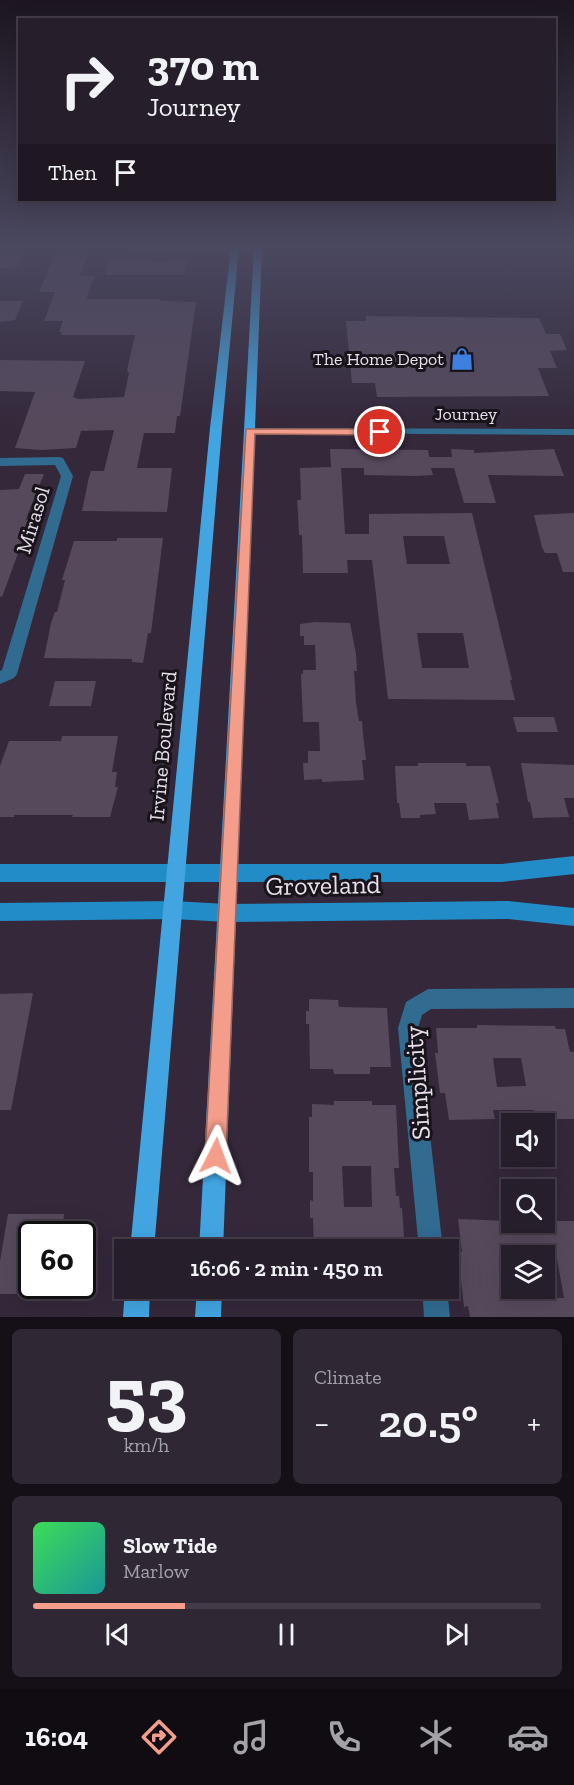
<!DOCTYPE html>
<meta charset="utf-8">
<style>
:root{--surface:#271e2c;--page:#2f2734;--text:#f1f3f6;--muted:#a4a2a9;--line:#433c48;--accent:#f49d8b}
body{margin:0;font-family:"Zilla Slab",serif;background:var(--page);color:var(--text);height:100vh;display:flex;flex-direction:column;font-size:22px;white-space:nowrap}
*{box-sizing:border-box;margin:0}
p{font-size:20px;color:var(--muted)}
.icon{flex:none;width:33px;height:33px;fill:none;stroke:currentColor;stroke-width:2;stroke-linecap:round;stroke-linejoin:round}
.map{position:relative;height:1317px;overflow:hidden}
.details{display:flex;flex-direction:column;gap:12px;padding:12px;background:#151018;flex:1}
.details>*{flex:none}
.guide{position:absolute;left:18px;top:18px;width:538px;height:183px;border-radius:0px;box-shadow:0 6px 24px #0002,0 0 0 2px var(--line);background:#271e2c;color:var(--text);overflow:hidden}
.tools{position:absolute;left:501px;top:1113px;display:grid;gap:12px}
.tools a{display:grid;place-items:center;width:54px;height:54px;border-radius:0px;background:var(--surface);box-shadow:0 6px 24px #0002,0 0 0 2px var(--line);font-size:30px}
.speed{position:absolute;left:18px;top:1221px;display:flex;gap:12px;font-size:30px;font-weight:700;text-align:center}
.speed>*{display:grid;place-content:center;width:78px;height:78px;border-radius:50%;background:var(--surface);box-shadow:0 6px 24px #0002,0 0 0 2px var(--line);line-height:1}
.speed .limit{border:3px solid #111;border-radius:9px;background:#fff;color:#111}
.pin{position:absolute;display:grid;place-items:center;width:51px;height:51px;color:#fff;margin:-26px;border:3px solid #fff;border-radius:50%;box-shadow:0 2px 6px #0007}
.me{position:absolute;width:66px;margin:-33px;rotate:3deg;stroke-linejoin:round;filter:drop-shadow(0 0 4px #0008)}
.turn{display:flex;align-items:center;gap:21px;height:126px;padding:0 30px;font-size:27px}
.turn .icon{width:78px;height:78px;stroke-width:2.5}
.turn b{display:block;font-size:42px;line-height:51px}
.then{display:flex;align-items:center;height:57px;padding:0 30px;background:#0003;gap:12px;font-size:22px}
.big{font-size:45px;font-weight:600;line-height:1.1}
.details .card{flex:1;display:flex;flex-direction:column;justify-content:center;gap:9px;min-width:0;padding:0 21px;border-radius:9px;background:var(--page)}
.details .dial{align-items:center;gap:0}
.dial b{font-size:78px;line-height:1}
.song{display:flex;align-items:center;gap:18px}
.cover{width:72px;height:72px;border-radius:9px;background:linear-gradient(135deg,hsl(130 70% 55%),hsl(180 70% 35%))}
.played{height:6px;border-radius:3px;background:linear-gradient(90deg,var(--accent) 30%,var(--line) 30%)}
.keys{display:flex;justify-content:space-around;direction:ltr}
.heat{display:flex;justify-content:space-between;align-items:center;font-size:33px;direction:ltr}
.details .tiles{flex:1;display:grid;gap:12px;grid-template-columns:1fr 1fr}
.card:last-child{grid-column:span 2}
.trip{position:absolute;left:114px;top:1239px;width:345px;height:60px;border-radius:0px;background:var(--surface);box-shadow:0 6px 24px #0002,0 0 0 2px var(--line);font-weight:600;line-height:60px;text-align:center}
.tabs{display:flex;height:96px;justify-content:space-around;align-items:center;background:#100c12;color:var(--muted)}
.tabs .icon{width:42px;height:42px}
.tabs .on{color:var(--accent)}
.tabs b{font-size:27px;color:var(--text)}
.map>svg:first-child{display:block}
.building{fill:#56495c;fill-rule:evenodd}
.lines{fill:none;stroke-linecap:round;stroke-linejoin:round}
.street{fill:#316b90;fill-rule:evenodd}
.secondary{fill:#228cc8;fill-rule:evenodd}
.primary{fill:#42a5e2;fill-rule:evenodd}
.route{fill:#f49d8b;stroke:#9f665a;stroke-width:1.5}
.labels{text-anchor:middle;stroke-width:6;stroke-linejoin:round;paint-order:stroke}
.far-poi-label{font-size:18px;fill:#e7dfeb;stroke:#19131b;text-anchor:end}
.far-street-label{font-size:18px;fill:#e7dfeb;stroke:#19131b}
.street-label{font-size:21px;fill:#e7dfeb;stroke:#19131b}
.near-street-label{font-size:26px;fill:#e7dfeb;stroke:#19131b}
</style>
<div class="map">
<svg width="574" height="1317" viewBox="0 0 574 1317">
<rect width="100%" height="100%" fill="#34283a"/>
<!-- building -->
<g class="building">
<polygon points="0,248 26,248 17,267 0,268"/>
<polygon points="57,250 90,250 80,276 94,276 86,299 159,299 162,301 196,302 180,416 177,416 175,433 144,433 137,468 172,468 167,512 82,511 89,477 91,471 104,471 114,430 81,431 76,448 41,450 15,448 35,392 0,391 0,360 85,361 73,397 79,399 124,397 129,373 127,370 135,335 61,335 62,332 59,332 63,321 44,321 55,292 39,292"/>
<polygon points="110,260 164,261 187,260 184,275 105,275"/>
<polygon points="0,301 23,301 15,320 0,322"/>
<polygon points="366,316 539,318 546,334 560,334 567,350 550,351 557,368 538,368 549,396 377,397 375,383 352,383 346,321 366,321"/>
<path d="M 330,449 L 428,450 L 429,457 L 452,457 L 451,449 L 474,450 L 474,453 L 554,449 L 564,476 L 488,475 L 496,503 L 464,503 L 454,468 L 431,468 L 433,475 L 416,476 L 364,475 L 364,468 L 341,468 L 345,534 L 369,534 L 369,514 L 472,513 L 512,680 L 510,680 L 515,700 L 388,699 L 372,560 L 347,560 L 348,573 L 303,573 L 302,535 L 299,535 L 298,512 L 297,500 L 301,500 L 300,468 L 331,467 ZM 403,536 L 444,536 L 450,564 L 407,564 ZM 417,633 L 463,633 L 469,668 L 422,668 Z"/>
<polygon points="25,474 44,474 27,516 26,520 29,520 24,537 2,597 0,596 0,490 19,489"/>
<polygon points="574,513 574,572 563,572 557,553 545,553 542,547 534,515"/>
<polygon points="117,538 163,538 151,633 148,633 143,663 132,662 132,659 44,658 51,623 55,612 57,612 65,580 62,580 74,541 117,541"/>
<polygon points="315,622 350,623 356,654 357,671 354,671 356,703 359,721 362,721 363,734 366,760 362,760 364,780 322,782 322,779 304,780 303,763 308,763 308,751 320,751 319,722 303,722 301,674 303,674 303,670 316,670 315,645 304,645 304,636 300,636 300,624"/>
<polygon points="55,681 96,681 91,706 49,706"/>
<polygon points="513,717 554,717 558,732 517,732"/>
<polygon points="62,736 118,736 112,772 117,772 115,787 118,787 110,817 72,817 73,815 14,815 14,817 0,817 0,766 9,741 61,741"/>
<polygon points="418,763 466,763 466,766 490,766 499,803 496,803 499,818 469,820 466,803 434,803 436,814 420,815 420,818 401,818 399,803 397,803 395,766 418,766"/>
<polygon points="521,763 574,765 574,798 564,798 569,817 533,818 530,802 528,802"/>
<polygon points="33,993 11,1110 0,1110 0,994"/>
<polygon points="309,999 338,1000 339,1007 387,1008 391,1067 370,1067 370,1074 334,1074 333,1069 310,1069 309,1024 306,1024 306,1011 309,1011"/>
<path d="M 477,1025 L 555,1026 L 556,1029 L 565,1029 L 570,1052 L 574,1052 L 574,1119 L 536,1119 L 534,1110 L 493,1110 L 495,1119 L 449,1120 L 445,1093 L 440,1093 L 435,1053 L 438,1053 L 436,1028 L 477,1028 ZM 493,1058 L 521,1058 L 526,1086 L 497,1087 Z"/>
<path d="M 334,1101 L 372,1101 L 372,1105 L 396,1105 L 399,1168 L 394,1168 L 396,1196 L 399,1196 L 400,1208 L 402,1208 L 405,1250 L 314,1250 L 313,1218 L 310,1218 L 310,1200 L 313,1201 L 313,1172 L 309,1172 L 309,1117 L 312,1117 L 312,1104 L 334,1105 ZM 342,1166 L 371,1166 L 372,1207 L 344,1207 Z"/>
<polygon points="8,1214 64,1214 62,1234 32,1234 32,1294 0,1294 0,1261"/>
<path d="M 458,1219 L 510,1221 L 511,1230 L 528,1231 L 555,1231 L 554,1221 L 574,1221 L 574,1317 L 470,1317 L 468,1306 L 464,1307 L 458,1253 L 462,1252 ZM 512,1256 L 546,1256 L 546,1259 L 557,1259 L 564,1298 L 527,1298 L 525,1288 L 512,1288 Z"/>
</g>
<g class="lines">
<!-- street -->
<g class="street">
<polygon points="127,248 258,248 261,250 257,253 131,251"/>
<polygon points="250,428 574,429 574,435 246,433 246,429"/>
<polygon points="59,457 63,458 73,476 17,674 14,678 0,684 0,671 2,670 61,476 55,465 0,466 0,458"/>
<polygon points="574,988 574,1008 431,1009 422,1015 418,1028 443,1250 419,1250 398,1028 406,1002 428,989"/>
<polygon points="422,1288 447,1288 450,1317 424,1317"/>
</g>
<!-- secondary -->
<g class="secondary">
<polygon points="574,856 574,874 502,882 0,882 0,864 502,864"/>
<polygon points="173,901 227,904 508,901 574,908 574,926 508,919 227,922 173,919 0,921 0,903"/>
</g>
<!-- primary -->
<g class="primary">
<polygon points="231,248 239,248 222,428 154,1250 130,1250 210,428"/>
<polygon points="254,248 262,248 223,1250 199,1250"/>
<polygon points="125,1288 150,1288 149,1317 123,1317"/>
<polygon points="197,1288 222,1288 221,1317 195,1317"/>
</g>
</g>
<!-- sky -->
<linearGradient id="sky" x2="0" y2="1"><stop stop-color="#1d1620"/><stop offset="0.57" stop-color="#4a4860"/><stop offset="1" stop-color="#4a4860" stop-opacity="0"/></linearGradient>
<rect width="574" height="432" fill="url(#sky)"/>
<!-- route -->
<polygon class="route" points="246,429 380,429 385,432 380,435 255,434 226,1156 223,1163 216,1166 208,1163 205,1156"/>
<!-- icons -->
<defs>
<g id="shop-bare" transform="scale(1.8)"><path d="M-5-2.5h2.3a2.7 3.5 0 0 1 5.4 0H5L5.5 6h-11ZM-1.5-2.5h3a1.5 2.3 0 0 0-3 0Z" fill="#3f7fe0" stroke="#19131b" stroke-width="2.5" paint-order="stroke"/></g>
</defs>
<g fill-rule="evenodd">
<use href="#shop-bare" x="462" y="359"/>
</g>
<g class="labels">
<!-- far-poi labels -->
<g class="far-poi-label">
<text x="444" y="365">The Home Depot</text>
</g>
<!-- far-street labels -->
<g class="far-street-label">
<text x="466" y="420">Journey</text>
</g>
<!-- street labels -->
<g class="street-label">
<text transform="translate(33 520) rotate(-73)" y="7">Mirasol</text>
<text transform="translate(163 746) rotate(-85)" y="7">Irvine Boulevard</text>
</g>
<!-- near-street labels -->
<g class="near-street-label">
<text transform="translate(323 885) rotate(-1)" y="9">Groveland</text>
<text transform="translate(417 1083) rotate(-94)" y="9">Simplicity</text>
</g>
</g>
</svg>
<div class="tools">
<a><svg class="icon" aria-label="sound" viewBox="0 0 24 24"><path d="M4 9h4l5-4v14l-5-4H4zM17 9q2 3 0 6"/></svg></a>
<a><svg class="icon" aria-label="search" viewBox="0 0 24 24"><circle cx="10" cy="10" r="6"/><path d="M15 15l6 6"/></svg></a>
<a><svg class="icon" aria-label="layers" viewBox="0 0 24 24"><path d="M12 4l9 5-9 5-9-5zM3 14l9 5 9-5"/></svg></a>
</div>
<div class="speed"><div class="limit">60</div></div>
<div class="pin" style="left:380px;top:432px;background:#d93025"><svg class="icon" aria-label="arrive" viewBox="0 0 24 24"><path d="M6 21V4h12l-3 4 3 4H6"/></svg></div>
<svg class="me" style="left:216px;top:1156px" viewBox="-20 -20 40 40"><path d="M0-17L14 15 0 8-14 15z" fill="#f49d8b" stroke="#fff" stroke-width="4"/></svg>
<div class="trip">16:06 · 2 min · 450 m</div>
<div class="guide">
<div class="turn"><svg class="icon" aria-label="right" viewBox="0 0 24 24"><path d="M7 20v-9h11M14 6l5 5-5 5"/></svg><div><b>370 m</b>Journey</div></div>
<div class="then">Then<svg class="icon" aria-label="arrive" viewBox="0 0 24 24"><path d="M6 21V4h12l-3 4 3 4H6"/></svg></div>
</div>
</div>
<section class="details">
<div class="tiles">
<div class="card dial"><b>53</b><p>km/h</p></div>
<div class="card"><p>Climate</p>
<div class="heat"><a>−</a><b class="big">20.5°</b><a>+</a></div>
</div>
<div class="card">
<div class="song"><i class="cover"></i><div><b>Slow Tide</b><p>Marlow</p></div></div>
<div class="played"></div>
<div class="keys"><svg class="icon" aria-label="previous" viewBox="0 0 24 24"><path d="M18 5L8 12l10 7zM5 5v14"/></svg><svg class="icon" aria-label="pause" viewBox="0 0 24 24"><path d="M8 5v14M16 5v14"/></svg><svg class="icon" aria-label="next" viewBox="0 0 24 24"><path d="M6 5l10 7-10 7zM19 5v14"/></svg></div>
</div>
</div>
</section>
<nav class="tabs">
<b>16:04</b>
<svg class="icon on" aria-label="directions" viewBox="0 0 24 24"><path d="M12 3l9 9-9 9-9-9zM9 14v-3h6M13 9l2 2-2 2"/></svg>
<svg class="icon" aria-label="music" viewBox="0 0 24 24"><path d="M9 18V5l10-2v13"/><circle cx="6" cy="18" r="3"/><circle cx="16" cy="16" r="3"/></svg>
<svg class="icon" aria-label="phone" viewBox="0 0 24 24"><path d="M5 4h4l2 5-3 2q2 4 5 5l2-3 5 2v4C11 20 4 13 5 4z"/></svg>
<svg class="icon" aria-label="climate" viewBox="0 0 24 24"><path d="M12 3v18M4 7l16 10M4 17L20 7"/></svg>
<svg class="icon" aria-label="car" viewBox="0 0 24 24"><path d="M5 17H2v-5l4-1 3-4h7l3 4 3 1v5h-3M9 17h6M6 11h13"/><circle cx="7" cy="17" r="2"/><circle cx="17" cy="17" r="2"/></svg>
</nav>
